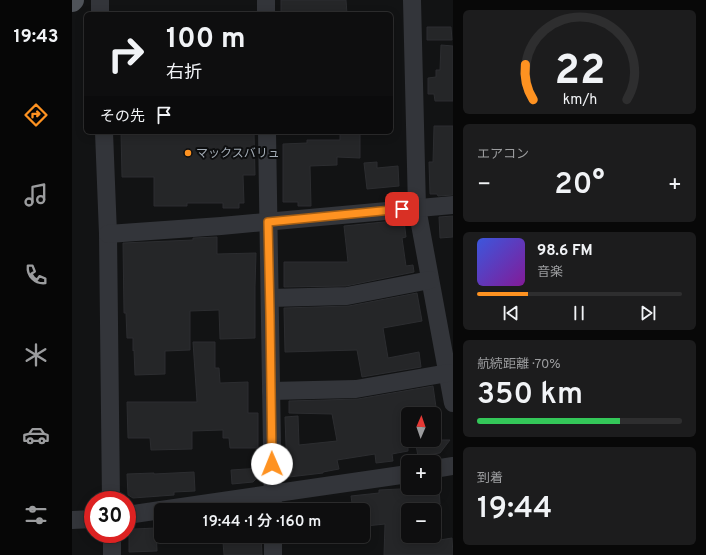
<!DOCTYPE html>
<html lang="ja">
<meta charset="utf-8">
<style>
:root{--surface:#0e0e0f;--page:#1c1c1d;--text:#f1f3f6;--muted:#9b9c9e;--line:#2e2e2f;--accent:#fe9221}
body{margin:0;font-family:Overpass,"Noto Sans JP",sans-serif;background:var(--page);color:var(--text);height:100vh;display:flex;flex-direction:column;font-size:15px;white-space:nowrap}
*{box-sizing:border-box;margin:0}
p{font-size:13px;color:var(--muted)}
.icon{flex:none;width:22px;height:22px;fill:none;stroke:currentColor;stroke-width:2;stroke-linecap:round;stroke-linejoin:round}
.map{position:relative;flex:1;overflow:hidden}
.drawer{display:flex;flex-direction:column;gap:10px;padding:10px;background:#080808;width:253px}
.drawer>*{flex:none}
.top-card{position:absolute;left:12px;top:12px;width:309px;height:122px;border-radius:6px;box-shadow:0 2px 10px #0003,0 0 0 1px var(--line);background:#0e0e0f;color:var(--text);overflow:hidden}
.needle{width:26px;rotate:2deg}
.tools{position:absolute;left:329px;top:407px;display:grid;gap:8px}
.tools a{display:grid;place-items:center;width:40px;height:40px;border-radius:6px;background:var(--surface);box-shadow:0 2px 10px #0003,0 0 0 1px var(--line);font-size:20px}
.speed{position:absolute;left:12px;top:491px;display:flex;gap:8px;font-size:20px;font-weight:700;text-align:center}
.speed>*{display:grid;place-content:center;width:52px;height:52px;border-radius:50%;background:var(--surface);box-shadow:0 2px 10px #0003,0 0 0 1px var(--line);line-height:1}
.speed .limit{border:6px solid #d22;background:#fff;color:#111}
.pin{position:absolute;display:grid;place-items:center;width:34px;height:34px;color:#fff;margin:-17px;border-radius:8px;box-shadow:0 2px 6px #0006}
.me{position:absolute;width:44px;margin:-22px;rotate:359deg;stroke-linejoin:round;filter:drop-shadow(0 0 3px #0008)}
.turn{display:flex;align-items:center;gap:14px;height:84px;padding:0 16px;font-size:18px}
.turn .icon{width:52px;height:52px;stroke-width:2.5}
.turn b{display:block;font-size:28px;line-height:34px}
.then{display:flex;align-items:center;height:38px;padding:0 16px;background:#0003;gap:8px;font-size:15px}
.big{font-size:30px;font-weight:600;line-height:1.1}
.drawer .card{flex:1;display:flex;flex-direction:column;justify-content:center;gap:6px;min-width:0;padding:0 14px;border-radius:6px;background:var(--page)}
.drawer .dial{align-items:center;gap:0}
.dial svg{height:104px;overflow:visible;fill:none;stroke:var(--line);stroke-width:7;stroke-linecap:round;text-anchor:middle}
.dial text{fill:var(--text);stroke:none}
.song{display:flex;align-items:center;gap:12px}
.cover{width:48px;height:48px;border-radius:6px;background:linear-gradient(135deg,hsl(230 70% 55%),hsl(290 70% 35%))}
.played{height:4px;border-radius:2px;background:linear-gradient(90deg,var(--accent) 25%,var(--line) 25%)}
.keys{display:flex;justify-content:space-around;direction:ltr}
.heat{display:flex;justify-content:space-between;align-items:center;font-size:22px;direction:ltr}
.charge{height:6px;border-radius:3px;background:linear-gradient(90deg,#34c759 70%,var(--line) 0)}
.trip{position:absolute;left:82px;top:503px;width:216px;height:40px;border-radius:6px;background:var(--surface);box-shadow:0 2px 10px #0003,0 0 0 1px var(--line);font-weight:600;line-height:40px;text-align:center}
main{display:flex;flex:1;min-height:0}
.dock{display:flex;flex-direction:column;width:72px;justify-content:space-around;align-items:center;background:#060606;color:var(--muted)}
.dock .icon{width:28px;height:28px}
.dock .on{color:var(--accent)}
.dock b{font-size:18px;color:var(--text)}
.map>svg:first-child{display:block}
.building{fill:#252628;stroke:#2c2d30}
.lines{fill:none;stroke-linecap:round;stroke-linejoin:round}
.minor{stroke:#33353a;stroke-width:18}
.major{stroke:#4f5359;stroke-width:22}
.route-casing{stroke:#a55f15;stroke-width:10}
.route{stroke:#fe9221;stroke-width:7}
.poi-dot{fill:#fe9221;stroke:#0d0e0f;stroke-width:1.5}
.labels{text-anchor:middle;stroke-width:4;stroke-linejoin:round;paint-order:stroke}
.poi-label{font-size:12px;fill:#a3acb6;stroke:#0d0e0f;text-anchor:start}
</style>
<main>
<nav class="dock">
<b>19:43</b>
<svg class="icon on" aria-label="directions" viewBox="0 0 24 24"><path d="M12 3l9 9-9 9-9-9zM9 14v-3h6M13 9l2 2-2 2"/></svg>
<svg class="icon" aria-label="music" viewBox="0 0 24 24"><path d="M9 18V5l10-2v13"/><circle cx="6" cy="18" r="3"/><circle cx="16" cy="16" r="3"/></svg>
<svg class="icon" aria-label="phone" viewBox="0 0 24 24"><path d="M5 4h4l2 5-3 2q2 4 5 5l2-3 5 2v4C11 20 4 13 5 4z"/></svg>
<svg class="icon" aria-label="climate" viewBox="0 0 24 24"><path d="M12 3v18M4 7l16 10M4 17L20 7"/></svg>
<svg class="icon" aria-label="car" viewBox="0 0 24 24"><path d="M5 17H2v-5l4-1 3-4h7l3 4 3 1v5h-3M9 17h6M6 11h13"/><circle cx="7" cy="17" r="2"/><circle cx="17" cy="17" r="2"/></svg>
<svg class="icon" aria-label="filters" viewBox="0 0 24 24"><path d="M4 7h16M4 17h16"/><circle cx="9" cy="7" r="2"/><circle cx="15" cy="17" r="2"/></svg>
</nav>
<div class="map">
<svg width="381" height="555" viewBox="0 0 381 555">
<rect width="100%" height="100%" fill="#121314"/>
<!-- building -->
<g class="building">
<polygon points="209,0 274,0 275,14 209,14"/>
<polygon points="355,27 379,27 380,40 355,40"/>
<polygon points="369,45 381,46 381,101 363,101 362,94 356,94 356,78 364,77 364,70 368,70"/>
<polygon points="362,126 381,126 381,195 366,196 365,194 358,194 357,162 361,162"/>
<polygon points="49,132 182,132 183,175 171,175 172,203 167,203 167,208 151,208 151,203 115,203 115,206 82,206 82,177 50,177"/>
<polygon points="268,132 288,132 288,158 265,157 265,165 238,166 239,206 226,206 226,202 211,202 211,144 235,143 235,140 268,140"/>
<polygon points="305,162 305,168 326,166 327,186 295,189 292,163"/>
<polygon points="381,216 381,237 368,238 367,217"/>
<polygon points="332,220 334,237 330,238 334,266 341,265 342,272 274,286 212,287 212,262 276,262 272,226"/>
<polygon points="145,237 145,254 184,253 183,287 183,338 148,339 147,310 118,311 118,350 93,351 93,374 63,375 62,350 61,351 61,338 55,338 54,313 52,313 51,243 121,240 121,238"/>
<polygon points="345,293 350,321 311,328 316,358 347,352 349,367 290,377 285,350 213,352 212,308 277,306"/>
<polygon points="121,342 143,342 143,368 147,368 148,383 176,382 176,413 186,413 186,448 158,448 157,438 151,438 151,430 120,431 120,449 79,450 78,438 56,438 55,402 125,402"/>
<polygon points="361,386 364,407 362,407 363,414 336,414 336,451 320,454 321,461 304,463 303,454 265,460 267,469 251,472 251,473 217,477 214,446 213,417 226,416 227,445 265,441 260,414 217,413 217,401 286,399"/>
<polygon points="343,440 378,440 368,453 346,456"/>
<polygon points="190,468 190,473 181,482 160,484 159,470"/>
<polygon points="122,472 123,491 102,492 102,495 61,498 56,495 55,474 82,473 82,474"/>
<polygon points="348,488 367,488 368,504 338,507 339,510 336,510 336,536 368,535 368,540 380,538 381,555 312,555 313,524 294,526 293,523 291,523 291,510 281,510 279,496 307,493 307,490"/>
<polygon points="84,528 85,551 57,552 57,535 62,529"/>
<polygon points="157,536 189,536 190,555 152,555 151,542 157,542"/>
</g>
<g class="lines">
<!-- minor -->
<g class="minor">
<polyline points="28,0 28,14"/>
<polyline points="194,0 194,14"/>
<polyline points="340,0 345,208 381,403"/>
<polyline points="32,132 36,234 39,500"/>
<polyline points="195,132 201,510"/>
<polyline points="36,234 149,226 381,205"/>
<polyline points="198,298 275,296 358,280"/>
<polyline points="199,391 284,389 376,373"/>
<polyline points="362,469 381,466"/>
<polyline points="89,510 336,474"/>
<polyline points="55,515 89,510"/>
<polyline points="0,520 21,519"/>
<polyline points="40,534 40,555"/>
<polyline points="201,536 201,555"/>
</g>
<!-- major -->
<polyline class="major" points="0,1 1,0"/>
</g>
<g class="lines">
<!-- route casing -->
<g class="route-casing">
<polyline id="route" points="200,464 198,315 196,222 330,209"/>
</g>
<!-- route -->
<use href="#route" class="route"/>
</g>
<!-- markers -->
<circle class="poi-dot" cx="116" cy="153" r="4"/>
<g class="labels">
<!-- poi labels -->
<g class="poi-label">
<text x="124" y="157">マックスバリュ</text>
</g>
</g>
</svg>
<div class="tools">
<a><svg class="needle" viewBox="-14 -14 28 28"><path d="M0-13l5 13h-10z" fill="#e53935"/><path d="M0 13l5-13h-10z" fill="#9b9c9e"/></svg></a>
<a>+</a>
<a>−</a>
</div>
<div class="speed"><div class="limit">30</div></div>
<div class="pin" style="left:330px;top:209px;background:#d93025"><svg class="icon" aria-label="arrive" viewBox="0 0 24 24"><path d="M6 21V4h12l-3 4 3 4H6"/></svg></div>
<svg class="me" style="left:200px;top:464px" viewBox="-20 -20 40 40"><circle r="19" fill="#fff"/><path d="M0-13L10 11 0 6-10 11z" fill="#fe9221"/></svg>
<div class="trip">19:44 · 1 分 · 160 m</div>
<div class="top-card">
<div class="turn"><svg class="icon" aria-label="right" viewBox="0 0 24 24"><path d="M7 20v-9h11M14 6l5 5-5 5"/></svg><div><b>100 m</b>右折</div></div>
<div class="then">その先<svg class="icon" aria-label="arrive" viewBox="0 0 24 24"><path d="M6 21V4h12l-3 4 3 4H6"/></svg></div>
</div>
</div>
<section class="drawer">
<div class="card dial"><svg viewBox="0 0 100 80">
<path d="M14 69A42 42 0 1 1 86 69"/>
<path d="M14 69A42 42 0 0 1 8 42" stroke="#fe9221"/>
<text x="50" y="56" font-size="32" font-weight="700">22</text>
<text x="50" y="72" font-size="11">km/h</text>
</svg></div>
<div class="card"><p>エアコン</p>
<div class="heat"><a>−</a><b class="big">20°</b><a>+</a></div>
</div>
<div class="card">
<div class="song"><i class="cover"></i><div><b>98.6 FM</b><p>音楽</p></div></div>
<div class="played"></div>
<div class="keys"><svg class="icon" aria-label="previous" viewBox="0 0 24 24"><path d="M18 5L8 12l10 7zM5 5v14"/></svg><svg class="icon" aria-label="pause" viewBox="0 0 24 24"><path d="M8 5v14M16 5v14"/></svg><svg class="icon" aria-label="next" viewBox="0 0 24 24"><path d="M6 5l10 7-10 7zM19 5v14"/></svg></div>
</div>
<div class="card"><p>航続距離 · 70%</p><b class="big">350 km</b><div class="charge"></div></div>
<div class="card"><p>到着</p><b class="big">19:44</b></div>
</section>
</main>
